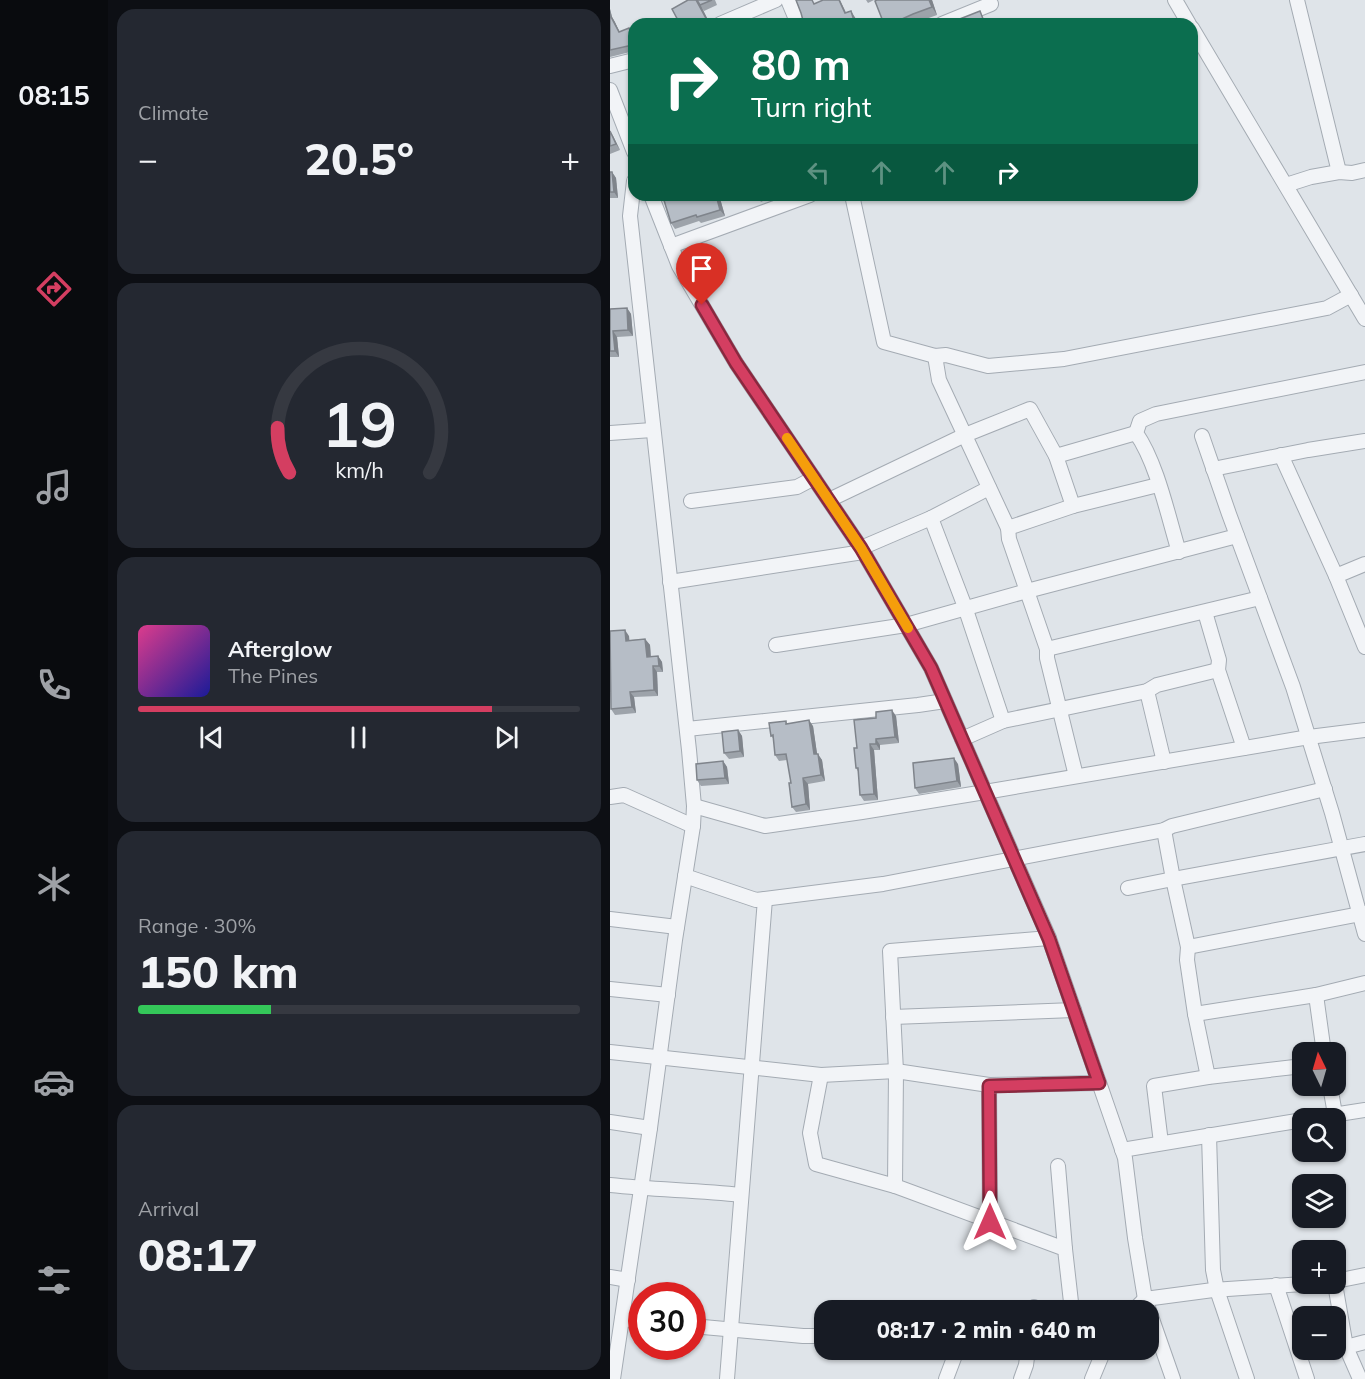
<!DOCTYPE html>
<meta charset="utf-8">
<style>
:root{--surface:#171b24;--page:#242831;--text:#f1f3f6;--muted:#9ea1a6;--line:#363941;--accent:#d43e61}
body{margin:0;font-family:Mulish,sans-serif;background:var(--page);color:var(--text);height:100vh;display:flex;flex-direction:column;font-size:22px;white-space:nowrap}
*{box-sizing:border-box;margin:0}
p{font-size:20px;color:var(--muted)}
.icon{flex:none;width:33px;height:33px;fill:none;stroke:currentColor;stroke-width:2;stroke-linecap:round;stroke-linejoin:round}
.map{position:relative;flex:1;overflow:hidden}
.details{display:flex;flex-direction:column;gap:9px;padding:9px;background:#0d0f14;width:502px}
.details>*{flex:none}
.hud{position:absolute;left:18px;top:18px;width:570px;height:183px;border-radius:18px;box-shadow:0 2px 4px #0004;background:#0b6e4f;color:#fff;overflow:hidden}
.needle{width:39px;rotate:355deg}
.controls{position:absolute;left:682px;top:1042px;display:grid;gap:12px}
.controls a{display:grid;place-items:center;width:54px;height:54px;border-radius:12px;background:var(--surface);box-shadow:0 2px 4px #0004;font-size:30px}
.speed{position:absolute;left:18px;top:1282px;display:flex;gap:12px;font-size:30px;font-weight:700;text-align:center}
.speed>*{display:grid;place-content:center;width:78px;height:78px;border-radius:50%;background:var(--surface);box-shadow:0 2px 4px #0004;line-height:1}
.speed .limit{border:9px solid #d22;background:#fff;color:#111}
.pin{position:absolute;display:grid;place-items:center;width:51px;height:51px;color:#fff;margin:-62px -26px;border-radius:50% 50% 50% 0;rotate:-45deg;box-shadow:0 0 6px #0007}
.pin .icon{rotate:45deg}
.me{position:absolute;width:66px;margin:-33px;rotate:0deg;stroke-linejoin:round;filter:drop-shadow(0 0 4px #0008)}
.turn{display:flex;align-items:center;gap:21px;height:126px;padding:0 24px;font-size:27px}
.turn .icon{width:78px;height:78px;stroke-width:2.5}
.turn b{display:block;font-size:42px;line-height:51px}
.lanes{display:flex;align-items:center;height:57px;padding:0 24px;background:#0003;justify-content:center;gap:30px;direction:ltr}
.lanes .off{opacity:.35}
.big{font-size:45px;font-weight:800;line-height:1.1}
.details .widget{flex:1;display:flex;flex-direction:column;justify-content:center;gap:9px;min-width:0;padding:0 21px;border-radius:18px;background:var(--page)}
.details .dial{align-items:center;gap:0}
.dial svg{height:156px;overflow:visible;fill:none;stroke:var(--line);stroke-width:7;stroke-linecap:round;text-anchor:middle}
.dial text{fill:var(--text);stroke:none}
.song{display:flex;align-items:center;gap:18px}
.cover{width:72px;height:72px;border-radius:9px;background:linear-gradient(135deg,hsl(330 70% 55%),hsl(240 70% 35%))}
.played{height:6px;border-radius:3px;background:linear-gradient(90deg,var(--accent) 80%,var(--line) 80%)}
.keys{display:flex;justify-content:space-around;direction:ltr}
.heat{display:flex;justify-content:space-between;align-items:center;font-size:33px;direction:ltr}
.charge{height:9px;border-radius:4px;background:linear-gradient(90deg,#34c759 30%,var(--line) 0)}
.trip{position:absolute;left:204px;top:1300px;width:345px;height:60px;border-radius:18px;background:var(--surface);box-shadow:0 2px 4px #0004;font-weight:800;line-height:60px;text-align:center}
main{display:flex;flex:1;min-height:0}
.menu{display:flex;flex-direction:column;width:108px;justify-content:space-around;align-items:center;background:#090b0e;color:var(--muted)}
.menu .icon{width:42px;height:42px}
.menu .current{color:var(--accent)}
.menu b{font-size:27px;color:var(--text)}
.map>svg:first-child{display:block}
.lines{fill:none;stroke-linecap:round;stroke-linejoin:round}
.minor-casing{stroke:#a4abb3;stroke-width:16}
.minor{stroke:#f2f4f7;stroke-width:14}
.wall{fill:#9da3aa}
.shaded-wall{fill:#7f848b}
.building{fill:#b6bdc6;stroke:#7f848b;stroke-width:1.5}
.route-casing{stroke:#8a283f;stroke-width:15}
.route{stroke:#d43e61;stroke-width:10}
.slow{stroke:#f59e0b;stroke-width:10}
</style>
<main>
<nav class="menu">
<b>08:15</b>
<svg class="icon current" aria-label="directions" viewBox="0 0 24 24"><path d="M12 3l9 9-9 9-9-9zM9 14v-3h6M13 9l2 2-2 2"/></svg>
<svg class="icon" aria-label="music" viewBox="0 0 24 24"><path d="M9 18V5l10-2v13"/><circle cx="6" cy="18" r="3"/><circle cx="16" cy="16" r="3"/></svg>
<svg class="icon" aria-label="phone" viewBox="0 0 24 24"><path d="M5 4h4l2 5-3 2q2 4 5 5l2-3 5 2v4C11 20 4 13 5 4z"/></svg>
<svg class="icon" aria-label="climate" viewBox="0 0 24 24"><path d="M12 3v18M4 7l16 10M4 17L20 7"/></svg>
<svg class="icon" aria-label="car" viewBox="0 0 24 24"><path d="M5 17H2v-5l4-1 3-4h7l3 4 3 1v5h-3M9 17h6M6 11h13"/><circle cx="7" cy="17" r="2"/><circle cx="17" cy="17" r="2"/></svg>
<svg class="icon" aria-label="filters" viewBox="0 0 24 24"><path d="M4 7h16M4 17h16"/><circle cx="9" cy="7" r="2"/><circle cx="15" cy="17" r="2"/></svg>
</nav>
<section class="details">
<div class="widget"><p>Climate</p>
<div class="heat"><a>−</a><b class="big">20.5°</b><a>+</a></div>
</div>
<div class="widget dial"><svg viewBox="0 0 100 80">
<path d="M14 69A42 42 0 1 1 86 69"/>
<path d="M14 69A42 42 0 0 1 8 46" stroke="#d43e61"/>
<text x="50" y="56" font-size="32" font-weight="700">19</text>
<text x="50" y="72" font-size="11">km/h</text>
</svg></div>
<div class="widget">
<div class="song"><i class="cover"></i><div><b>Afterglow</b><p>The Pines</p></div></div>
<div class="played"></div>
<div class="keys"><svg class="icon" aria-label="previous" viewBox="0 0 24 24"><path d="M18 5L8 12l10 7zM5 5v14"/></svg><svg class="icon" aria-label="pause" viewBox="0 0 24 24"><path d="M8 5v14M16 5v14"/></svg><svg class="icon" aria-label="next" viewBox="0 0 24 24"><path d="M6 5l10 7-10 7zM19 5v14"/></svg></div>
</div>
<div class="widget"><p>Range · 30%</p><b class="big">150 km</b><div class="charge"></div></div>
<div class="widget"><p>Arrival</p><b class="big">08:17</b></div>
</section>
<div class="map">
<svg width="755" height="1379" viewBox="0 0 755 1379">
<rect width="100%" height="100%" fill="#dfe4e9"/>
<g class="lines">
<!-- minor casing -->
<g class="minor-casing">
<g id="minor">
<polyline points="178,0 188,24"/>
<polyline points="565,0 579,24"/>
<polyline points="687,0 729,172"/>
<polyline points="110,24 166,0"/>
<polyline points="332,24 381,4"/>
<polyline points="582,28 755,319"/>
<polyline points="0,66 24,60"/>
<polyline points="0,90 24,152"/>
<polyline points="676,185 701,177 729,172 742,173 755,170"/>
<polyline points="41,195 69,266 126,363 251,548 321,668 439,938 502,1120 515,1158 525,1238 535,1299 563,1379"/>
<polyline points="242,195 274,342 325,356 336,355 378,366 454,359 717,308 741,295"/>
<polyline points="61,246 200,195"/>
<polyline points="325,356 329,380 398,528 399,539 437,649 437,658 466,776"/>
<polyline points="0,433 42,430"/>
<polyline points="592,436 619,514 683,687 722,813 755,934"/>
<polyline points="671,455 726,576 755,647"/>
<polyline points="446,456 526,433"/>
<polyline points="603,469 698,450 755,441"/>
<polyline points="219,500 355,435 420,409 446,456 463,506"/>
<polyline points="81,501 187,487 204,478"/>
<polyline points="321,518 355,607 393,721"/>
<polyline points="398,528 463,506 548,485"/>
<polyline points="251,548 321,518 379,488"/>
<path d="M 569,552 C 558,516 547,463 526,433 L 530,421 L 546,414 L 755,372"/>
<polyline points="726,576 755,564"/>
<polyline points="60,582 253,552"/>
<polyline points="595,612 609,660 608,670 634,748"/>
<polyline points="166,645 296,625 417,591 627,536"/>
<polyline points="437,649 650,598"/>
<polyline points="537,691 554,762"/>
<polyline points="77,729 308,705 335,701"/>
<polyline points="352,739 393,721 537,691 547,685 608,670"/>
<polyline points="0,797 14,795 83,826"/>
<polyline points="84,806 155,826 252,812 375,792 699,737 755,730"/>
<polyline points="554,830 563,879 578,947 577,960 585,1014 598,1077"/>
<polyline points="75,876 146,900 273,884 554,830 562,826 715,789"/>
<polyline points="518,888 563,879 755,844"/>
<polyline points="0,919 67,927"/>
<polyline points="439,938 280,951 286,1071 285,1186 455,1249 462,1311"/>
<polyline points="578,947 755,913"/>
<polyline points="0,989 58,995"/>
<polyline points="706,995 714,1053"/>
<polyline points="585,1014 706,995 755,983"/>
<polyline points="283,1017 464,1010"/>
<polyline points="0,1052 211,1075 286,1071 379,1085 489,1083"/>
<polyline points="211,1075 200,1133 206,1164 285,1186"/>
<polyline points="379,1085 380,1222"/>
<polyline points="720,1086 725,1114"/>
<polyline points="697,1119 755,1110"/>
<polyline points="0,1122 40,1128"/>
<polyline points="599,1135 603,1270 607,1290 637,1379"/>
<polyline points="551,1143 544,1086 598,1077 693,1066"/>
<polyline points="512,1150 693,1120"/>
<polyline points="448,1166 455,1249"/>
<path d="M 0,1185 C 44,1190 88,1190 131,1195"/>
<polyline points="0,1277 18,1280"/>
<polyline points="726,1281 755,1275"/>
<polyline points="725,1284 736,1347 750,1379"/>
<polyline points="666,1285 697,1379"/>
<polyline points="423,1311 424,1307 433,1311"/>
<polyline points="523,1311 535,1299 603,1290 693,1284"/>
<polyline points="12,1319 32,1321"/>
<polyline points="82,1326 193,1336 214,1336"/>
<polyline points="736,1347 755,1342"/>
<polyline points="3,1379 40,1128 65,940 83,826 84,806 79,750 20,216 24,181"/>
<polyline points="117,1379 155,899"/>
<polyline points="336,1379 347,1350"/>
<polyline points="411,1379 416,1365 418,1350"/>
<polyline points="482,1379 494,1350"/>
</g>
</g>
<!-- minor -->
<use href="#minor" class="minor"/>
</g>
<!-- wall -->
<g class="wall">
<polygon points="87,0 105,0 107,5 94,11 92,8 100,24 70,24 89,3"/>
<polygon points="256,0 264,0 258,3"/>
<polygon points="267,0 322,0 327,15 302,24 274,24"/>
<polygon points="0,9 2,17 10,32 23,34 24,37 24,51 0,57"/>
<polygon points="0,131 3,136 10,150 0,154"/>
<polygon points="0,172 2,172 6,178 8,198 0,198"/>
<polygon points="60,195 73,195 74,196 109,195 115,216 91,223 89,221 65,229 61,223"/>
<polygon points="146,195 164,195 151,202"/>
<polygon points="17,308 21,314 23,336 7,337 9,357 0,357 0,309"/>
<polygon points="19,636 19,640 35,639 40,645 41,657 48,656 52,662 53,672 47,672 48,696 24,697 26,713 5,715 1,709"/>
<polygon points="286,716 289,743 270,745 270,750 264,750 268,800 254,801 250,795 249,773 246,768 247,748"/>
<polygon points="176,721 177,723 203,726 207,754 212,760 215,781 198,784 200,810 186,812 182,807 181,783 177,760 169,761 165,755 164,739 161,736"/>
<polygon points="128,730 132,736 134,757 119,759 114,753"/>
<polygon points="113,761 117,767 119,784 91,786 87,780"/>
<polygon points="348,764 351,787 309,794 305,788"/>
</g>
<!-- shaded-wall -->
<g class="shaded-wall">
<polygon points="86,0 90,4 100,24 99,24"/>
<polygon points="229,0 230,0 240,21 235,13"/>
<polygon points="319,0 322,0 327,15 322,7"/>
<polygon points="0,9 2,17 5,22 12,38 0,19"/>
<polygon points="241,11 246,19 248,24 245,24"/>
<polygon points="0,131 3,136 10,150 6,144"/>
<polygon points="2,172 6,178 8,198 4,192"/>
<polygon points="106,195 109,195 115,216 110,210"/>
<polygon points="17,308 21,314 23,336 18,330"/>
<polygon points="3,331 7,337 9,357 5,351"/>
<polygon points="15,630 19,636 20,646 16,641"/>
<polygon points="35,639 40,645 41,662 37,657"/>
<polygon points="48,656 52,662 53,672 49,666"/>
<polygon points="43,666 47,672 48,696 44,690"/>
<polygon points="20,692 24,697 26,713 22,707"/>
<polygon points="282,710 286,716 289,743 285,737"/>
<polygon points="199,720 203,726 208,760 204,754"/>
<polygon points="128,730 132,736 134,757 130,751"/>
<polygon points="266,739 270,745 270,750 266,744"/>
<polygon points="260,744 264,750 268,800 264,794"/>
<polygon points="208,754 212,760 215,781 211,775"/>
<polygon points="344,758 348,764 351,787 347,781"/>
<polygon points="113,761 117,767 119,784 115,778"/>
<polygon points="193,778 198,784 200,810 196,804"/>
</g>
<!-- building -->
<g class="building">
<polygon points="78,0 86,0 99,24 70,24 62,9"/>
<polygon points="87,0 102,0 90,5"/>
<polygon points="186,0 202,0 204,4 213,0 229,0 235,13 241,11 245,24 194,24 191,13"/>
<polygon points="267,0 319,0 322,7 303,14 281,24 274,24 265,1"/>
<polygon points="370,11 375,24 337,24"/>
<polygon points="0,17 1,17 9,32 19,28 24,41 24,46 18,46 0,50"/>
<polygon points="24,110 24,122 20,112"/>
<polygon points="0,131 6,144 0,146"/>
<polygon points="0,172 2,172 4,192 0,192"/>
<polygon points="60,195 72,195 72,196 77,195 106,195 110,210 87,217 86,215 61,223 53,197"/>
<polygon points="17,308 18,330 3,331 5,351 0,351 0,309"/>
<polygon points="15,630 16,641 35,639 37,657 48,656 49,666 43,666 44,690 20,692 22,707 1,709 0,631"/>
<polygon points="282,710 285,737 266,739 266,744 260,744 264,794 250,795 248,768 246,768 244,748 247,748 244,720 266,718 266,712"/>
<polygon points="199,720 204,754 208,754 211,775 193,778 196,804 182,807 179,783 181,783 176,754 165,755 163,735 161,736 159,723 176,721 176,724"/>
<polygon points="128,730 130,751 114,753 112,732"/>
<polygon points="344,758 347,781 305,788 303,763"/>
<polygon points="113,761 115,778 87,780 86,764"/>
</g>
<g class="lines">
<!-- route casing -->
<g class="route-casing">
<polyline id="route" points="92,305 126,363 251,548 321,668 439,939 489,1083 379,1086 380,1222"/>
</g>
<!-- route -->
<use href="#route" class="route"/>
<!-- slow -->
<polyline class="slow" points="177,438 251,548 298,628"/>
</g>
</svg>
<div class="controls">
<a><svg class="needle" viewBox="-14 -14 28 28"><path d="M0-13l5 13h-10z" fill="#e53935"/><path d="M0 13l5-13h-10z" fill="#9ea1a6"/></svg></a>
<a><svg class="icon" aria-label="search" viewBox="0 0 24 24"><circle cx="10" cy="10" r="6"/><path d="M15 15l6 6"/></svg></a>
<a><svg class="icon" aria-label="layers" viewBox="0 0 24 24"><path d="M12 4l9 5-9 5-9-5zM3 14l9 5 9-5"/></svg></a>
<a>+</a>
<a>−</a>
</div>
<div class="speed"><div class="limit">30</div></div>
<div class="pin" style="left:92px;top:305px;background:#d93025"><svg class="icon" aria-label="arrive" viewBox="0 0 24 24"><path d="M6 21V4h12l-3 4 3 4H6"/></svg></div>
<svg class="me" style="left:380px;top:1222px" viewBox="-20 -20 40 40"><path d="M0-17L14 15 0 8-14 15z" fill="#d43e61" stroke="#fff" stroke-width="4"/></svg>
<div class="trip">08:17 · 2 min · 640 m</div>
<div class="hud">
<div class="turn"><svg class="icon" aria-label="right" viewBox="0 0 24 24"><path d="M7 20v-9h11M14 6l5 5-5 5"/></svg><div><b>80 m</b>Turn right</div></div>
<div class="lanes"><svg class="icon off" aria-label="left" viewBox="0 0 24 24"><path d="M17 20v-9H6M10 6l-5 5 5 5"/></svg><svg class="icon off" aria-label="ahead" viewBox="0 0 24 24"><path d="M12 20V5M6 11l6-6 6 6"/></svg><svg class="icon off" aria-label="ahead" viewBox="0 0 24 24"><path d="M12 20V5M6 11l6-6 6 6"/></svg><svg class="icon" aria-label="right" viewBox="0 0 24 24"><path d="M7 20v-9h11M14 6l5 5-5 5"/></svg></div>
</div>
</div>
</main>
